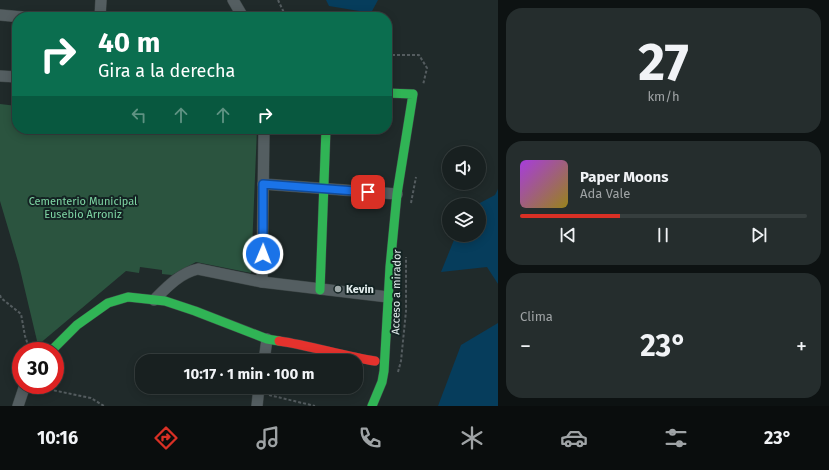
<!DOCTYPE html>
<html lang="es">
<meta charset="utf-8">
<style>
:root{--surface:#182020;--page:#252d2d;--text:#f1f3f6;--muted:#9fa3a5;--line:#363e3e;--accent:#d93025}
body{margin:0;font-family:"Fira Sans",sans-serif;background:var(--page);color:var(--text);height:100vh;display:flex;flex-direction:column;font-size:15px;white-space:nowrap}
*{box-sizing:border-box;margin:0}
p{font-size:13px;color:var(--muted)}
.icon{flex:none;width:22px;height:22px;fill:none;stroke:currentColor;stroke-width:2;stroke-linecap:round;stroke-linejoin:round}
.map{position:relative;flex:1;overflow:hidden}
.details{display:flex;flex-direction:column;gap:8px;padding:8px;background:#0d1212;width:331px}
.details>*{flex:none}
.top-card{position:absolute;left:12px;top:12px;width:380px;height:122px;border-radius:16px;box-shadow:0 2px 10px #0003,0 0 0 1px var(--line);background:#0b6e4f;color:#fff;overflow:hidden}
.controls{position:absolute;left:442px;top:146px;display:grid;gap:8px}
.controls a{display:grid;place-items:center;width:44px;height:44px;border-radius:50%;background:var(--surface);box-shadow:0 2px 10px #0003,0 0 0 1px var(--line);font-size:20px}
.speed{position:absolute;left:12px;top:342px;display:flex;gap:8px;font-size:20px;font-weight:700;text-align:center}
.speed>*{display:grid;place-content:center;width:52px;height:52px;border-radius:50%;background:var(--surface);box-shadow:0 2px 10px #0003,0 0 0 1px var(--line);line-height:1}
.speed .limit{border:6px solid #d22;background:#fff;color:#111}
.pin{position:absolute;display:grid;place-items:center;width:34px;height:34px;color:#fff;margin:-17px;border-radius:8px;box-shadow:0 2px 6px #0006}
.me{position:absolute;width:44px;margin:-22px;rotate:1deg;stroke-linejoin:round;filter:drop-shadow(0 0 3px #0008)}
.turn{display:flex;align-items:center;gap:14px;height:84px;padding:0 20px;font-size:18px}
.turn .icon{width:52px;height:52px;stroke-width:2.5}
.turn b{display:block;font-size:28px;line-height:34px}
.lanes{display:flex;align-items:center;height:38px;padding:0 20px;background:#0003;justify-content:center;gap:20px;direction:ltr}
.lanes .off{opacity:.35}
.big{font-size:30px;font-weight:700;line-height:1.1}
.details .widget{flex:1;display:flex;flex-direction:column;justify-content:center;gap:6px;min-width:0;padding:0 14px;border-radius:16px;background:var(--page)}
.details .dial{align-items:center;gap:0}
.dial b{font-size:52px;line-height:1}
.song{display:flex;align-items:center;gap:12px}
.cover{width:48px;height:48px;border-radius:6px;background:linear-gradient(135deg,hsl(280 70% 55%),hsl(50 70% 35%))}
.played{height:4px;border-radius:2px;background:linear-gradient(90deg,var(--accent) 35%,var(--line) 35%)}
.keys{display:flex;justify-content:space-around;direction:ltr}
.heat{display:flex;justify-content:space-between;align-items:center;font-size:22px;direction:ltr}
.trip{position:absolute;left:135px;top:354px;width:228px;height:40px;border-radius:16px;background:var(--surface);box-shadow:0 2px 10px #0003,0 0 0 1px var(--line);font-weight:700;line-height:40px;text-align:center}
.tabs{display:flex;height:64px;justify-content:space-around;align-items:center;background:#0a0d0d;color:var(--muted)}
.tabs .icon{width:28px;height:28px}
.tabs .on{color:var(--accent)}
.tabs b{font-size:18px;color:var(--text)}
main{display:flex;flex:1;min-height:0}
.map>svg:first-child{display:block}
.green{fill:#2b543f}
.water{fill:#063d5c}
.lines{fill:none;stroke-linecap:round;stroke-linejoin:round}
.street-casing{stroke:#3c4545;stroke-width:12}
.fast-casing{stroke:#3c4545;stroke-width:10}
.jam-casing{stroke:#3c4545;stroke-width:10}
.path{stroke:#545c5f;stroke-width:2;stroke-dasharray:3 2;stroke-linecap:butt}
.street{stroke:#545e61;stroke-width:11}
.fast{stroke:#30b455;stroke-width:9}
.jam{stroke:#e5322d;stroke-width:9}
.route-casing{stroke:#114b97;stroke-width:10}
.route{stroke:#1a73e8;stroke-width:7}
.poi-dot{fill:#a0aaaa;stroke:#142323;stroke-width:1.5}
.labels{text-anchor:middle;stroke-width:4;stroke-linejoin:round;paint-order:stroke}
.park-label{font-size:11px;fill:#7ed4a3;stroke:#142323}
.poi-label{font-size:11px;font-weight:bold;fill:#e5efef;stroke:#142323;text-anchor:start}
.street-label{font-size:11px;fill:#e5efef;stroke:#142323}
</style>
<main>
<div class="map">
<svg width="498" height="406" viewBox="0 0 498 406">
<rect width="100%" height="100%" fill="#202a2a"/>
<!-- green -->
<polygon class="green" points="0,104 17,106 17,129 257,129 251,273 196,262 172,275 162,274 162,270 140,267 139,273 126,271 38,345 19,265 0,201"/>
<!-- water -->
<g class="water">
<polygon points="326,0 378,0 371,13 329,6"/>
<polygon points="498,189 498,284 487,267 441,272 456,235 479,235 479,205 476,205 495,195"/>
<polygon points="498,323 498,406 438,406 461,345"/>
</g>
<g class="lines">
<!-- street casing -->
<g class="street-casing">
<g id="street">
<polyline points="233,0 243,17"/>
<polyline points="0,15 22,17"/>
<polyline points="100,17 101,0"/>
<polyline points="0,76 17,77"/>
<polyline points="263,184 397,194"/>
<polyline points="262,282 264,129"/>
<path d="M 154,300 C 167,287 180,273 198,269 L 262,282 L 388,297"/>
<polyline points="264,361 267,339"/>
<polyline points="18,406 25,385"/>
<polyline points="257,406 259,387"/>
</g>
</g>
<!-- fast casing -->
<g class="fast-casing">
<g id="fast">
<polyline points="320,290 326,129"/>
<polyline points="51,351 77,325 108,303 128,297 165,301 195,311 267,339 279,341"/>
<polyline points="372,406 382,382 384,371 390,267 397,194 413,94 387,93"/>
</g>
</g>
<!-- jam casing -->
<g class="jam-casing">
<path id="jam" d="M 279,341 C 312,346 343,356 375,361"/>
</g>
<!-- path -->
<g class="path">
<polyline points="278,0 286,17"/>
<polyline points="387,55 419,55 427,68 423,85"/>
<polyline points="411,203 416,177"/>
<polyline points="0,295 1,298 21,314 25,336 30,351"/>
<polyline points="398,372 401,361 406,311 406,257"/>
<polyline points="34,392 52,390 91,398 104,406"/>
<polyline points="269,395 315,406"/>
</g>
<!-- street -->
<use href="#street" class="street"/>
<!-- fast -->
<use href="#fast" class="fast"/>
<!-- jam -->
<use href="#jam" class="jam"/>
</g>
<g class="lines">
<!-- route casing -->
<g class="route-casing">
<polyline id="route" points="263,254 263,184 368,192"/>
</g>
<!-- route -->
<use href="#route" class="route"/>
</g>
<!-- markers -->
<circle class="poi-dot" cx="338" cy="289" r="4"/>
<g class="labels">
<!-- park labels -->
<g class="park-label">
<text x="83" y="205">Cementerio Municipal<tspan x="83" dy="13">Eusebio Arroniz</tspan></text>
</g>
<!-- poi labels -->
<g class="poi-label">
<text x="346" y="293">Kevin</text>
</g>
<!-- street labels -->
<g class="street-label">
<text transform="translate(396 292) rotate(-89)" y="4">Acceso a mirador</text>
</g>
</g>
</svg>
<div class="controls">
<a><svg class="icon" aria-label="sound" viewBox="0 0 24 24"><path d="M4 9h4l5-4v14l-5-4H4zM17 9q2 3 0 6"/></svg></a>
<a><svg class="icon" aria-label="layers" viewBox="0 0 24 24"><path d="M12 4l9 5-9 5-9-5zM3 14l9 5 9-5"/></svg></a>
</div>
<div class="speed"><div class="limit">30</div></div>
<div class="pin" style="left:368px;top:192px;background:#d93025"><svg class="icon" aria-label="arrive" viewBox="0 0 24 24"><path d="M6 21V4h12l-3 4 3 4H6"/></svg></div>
<svg class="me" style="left:263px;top:254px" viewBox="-20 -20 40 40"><circle r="17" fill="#1a73e8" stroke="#fff" stroke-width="3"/><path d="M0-11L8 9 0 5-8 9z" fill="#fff"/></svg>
<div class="trip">10:17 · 1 min · 100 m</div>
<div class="top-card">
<div class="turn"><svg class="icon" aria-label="right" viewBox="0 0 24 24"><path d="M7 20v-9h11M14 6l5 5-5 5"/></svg><div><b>40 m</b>Gira a la derecha</div></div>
<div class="lanes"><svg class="icon off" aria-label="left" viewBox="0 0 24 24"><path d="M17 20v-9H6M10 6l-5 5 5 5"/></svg><svg class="icon off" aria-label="ahead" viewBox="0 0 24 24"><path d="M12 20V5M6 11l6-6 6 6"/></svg><svg class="icon off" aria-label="ahead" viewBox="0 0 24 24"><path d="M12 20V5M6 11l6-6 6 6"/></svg><svg class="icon" aria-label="right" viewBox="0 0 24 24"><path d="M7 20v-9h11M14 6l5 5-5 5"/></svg></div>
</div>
</div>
<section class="details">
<div class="widget dial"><b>27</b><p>km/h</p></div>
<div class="widget">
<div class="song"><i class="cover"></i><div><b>Paper Moons</b><p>Ada Vale</p></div></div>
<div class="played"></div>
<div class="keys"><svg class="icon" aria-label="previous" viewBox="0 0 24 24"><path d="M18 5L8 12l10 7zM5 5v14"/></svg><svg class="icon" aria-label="pause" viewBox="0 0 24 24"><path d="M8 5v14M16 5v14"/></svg><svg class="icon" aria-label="next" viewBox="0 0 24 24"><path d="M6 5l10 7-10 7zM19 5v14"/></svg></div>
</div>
<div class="widget"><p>Clima</p>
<div class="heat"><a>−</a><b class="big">23°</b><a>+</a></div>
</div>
</section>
</main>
<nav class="tabs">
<b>10:16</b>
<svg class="icon on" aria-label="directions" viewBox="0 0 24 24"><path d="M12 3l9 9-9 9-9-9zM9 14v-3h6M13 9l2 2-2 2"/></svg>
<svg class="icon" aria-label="music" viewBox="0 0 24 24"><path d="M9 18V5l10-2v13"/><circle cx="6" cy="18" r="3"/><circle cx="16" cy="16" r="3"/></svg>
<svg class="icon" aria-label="phone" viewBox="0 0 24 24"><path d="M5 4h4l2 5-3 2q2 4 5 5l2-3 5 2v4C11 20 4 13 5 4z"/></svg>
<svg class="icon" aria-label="climate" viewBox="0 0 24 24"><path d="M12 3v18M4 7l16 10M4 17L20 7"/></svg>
<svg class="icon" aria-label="car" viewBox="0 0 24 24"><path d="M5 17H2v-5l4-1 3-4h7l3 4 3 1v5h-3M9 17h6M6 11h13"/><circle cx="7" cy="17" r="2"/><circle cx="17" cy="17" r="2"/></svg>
<svg class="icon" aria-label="filters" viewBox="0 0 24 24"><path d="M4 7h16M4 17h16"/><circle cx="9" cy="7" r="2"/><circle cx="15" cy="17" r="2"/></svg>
<b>23°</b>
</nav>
